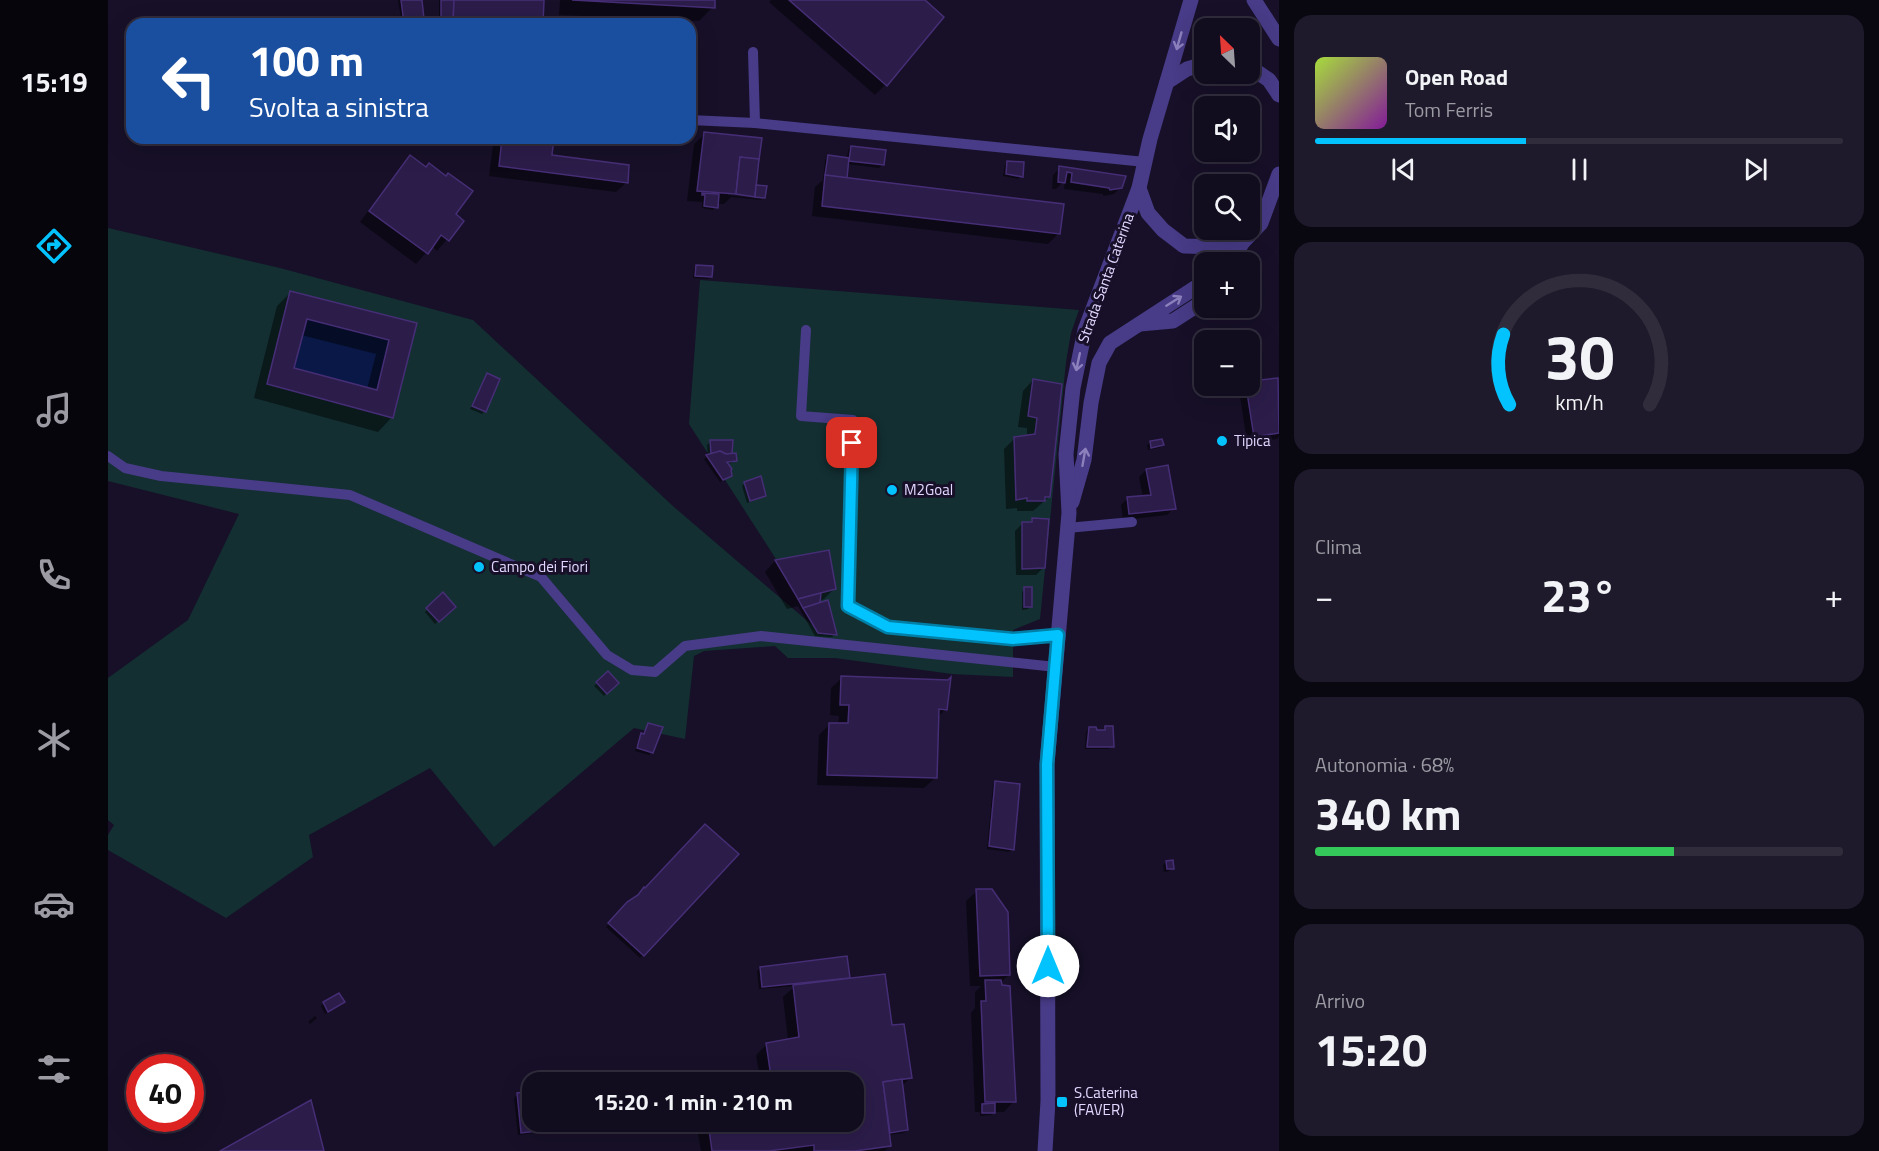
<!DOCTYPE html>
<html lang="it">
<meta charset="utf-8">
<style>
:root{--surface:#110c1e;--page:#1e1a2b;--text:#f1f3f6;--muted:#9c9ba4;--line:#302c3c;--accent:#03c3ff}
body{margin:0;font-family:"Titillium Web",sans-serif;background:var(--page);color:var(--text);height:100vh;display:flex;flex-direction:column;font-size:22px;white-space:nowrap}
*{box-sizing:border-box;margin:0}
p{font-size:20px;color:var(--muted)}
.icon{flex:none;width:33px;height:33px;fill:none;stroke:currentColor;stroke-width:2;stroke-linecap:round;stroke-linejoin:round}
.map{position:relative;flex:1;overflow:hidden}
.panel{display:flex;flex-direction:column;gap:15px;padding:15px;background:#090710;width:600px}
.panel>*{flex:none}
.guide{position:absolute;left:18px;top:18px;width:570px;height:126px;border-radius:18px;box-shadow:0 6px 24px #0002,0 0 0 2px var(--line);background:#1a4fa0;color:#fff;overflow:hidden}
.needle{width:39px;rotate:335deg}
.buttons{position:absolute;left:1086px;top:18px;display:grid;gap:12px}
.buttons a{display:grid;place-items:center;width:66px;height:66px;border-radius:12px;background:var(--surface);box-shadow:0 6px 24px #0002,0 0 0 2px var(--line);font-size:30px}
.speed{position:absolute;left:18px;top:1054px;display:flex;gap:12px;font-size:30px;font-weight:700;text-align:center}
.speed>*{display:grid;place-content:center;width:78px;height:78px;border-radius:50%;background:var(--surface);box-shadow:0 6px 24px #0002,0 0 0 2px var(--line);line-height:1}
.speed .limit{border:9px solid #d22;background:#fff;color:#111}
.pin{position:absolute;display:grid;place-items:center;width:51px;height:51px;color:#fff;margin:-26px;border-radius:12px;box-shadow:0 3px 9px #0006}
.me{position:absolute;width:66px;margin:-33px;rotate:0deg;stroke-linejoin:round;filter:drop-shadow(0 0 4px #0008)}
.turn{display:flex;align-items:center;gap:21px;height:126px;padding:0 24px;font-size:27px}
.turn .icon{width:78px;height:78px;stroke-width:2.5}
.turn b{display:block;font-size:42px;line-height:51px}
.big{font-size:45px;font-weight:700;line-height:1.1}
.panel .tile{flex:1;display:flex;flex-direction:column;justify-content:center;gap:9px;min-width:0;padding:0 21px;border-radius:18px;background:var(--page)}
.panel .dial{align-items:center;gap:0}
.dial svg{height:156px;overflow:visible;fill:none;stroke:var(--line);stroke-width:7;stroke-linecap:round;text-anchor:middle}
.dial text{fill:var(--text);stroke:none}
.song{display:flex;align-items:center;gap:18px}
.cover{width:72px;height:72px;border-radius:9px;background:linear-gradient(135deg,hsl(80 70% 55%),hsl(290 70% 35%))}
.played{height:6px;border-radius:3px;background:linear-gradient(90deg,var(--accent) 40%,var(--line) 40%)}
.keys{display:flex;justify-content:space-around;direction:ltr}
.heat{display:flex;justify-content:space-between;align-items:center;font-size:33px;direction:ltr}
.charge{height:9px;border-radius:4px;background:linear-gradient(90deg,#34c759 68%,var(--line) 0)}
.trip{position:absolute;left:414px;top:1072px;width:342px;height:60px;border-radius:18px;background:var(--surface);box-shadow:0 6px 24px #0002,0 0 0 2px var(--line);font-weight:700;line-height:60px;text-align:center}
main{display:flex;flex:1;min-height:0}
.dock{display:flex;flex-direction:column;width:108px;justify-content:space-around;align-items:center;background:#07050c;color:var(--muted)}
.dock .icon{width:42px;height:42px}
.dock .current{color:var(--accent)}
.dock b{font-size:27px;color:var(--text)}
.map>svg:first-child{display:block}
.green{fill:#132f32}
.water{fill:#0a1847}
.shadow{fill:#0007;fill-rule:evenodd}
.building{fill:#2b1c49;stroke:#462e76;stroke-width:1.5;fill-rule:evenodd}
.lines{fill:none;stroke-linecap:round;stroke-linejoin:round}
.service{stroke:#483b87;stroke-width:10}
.tertiary{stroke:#483b87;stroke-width:15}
.oneway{stroke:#8d81bd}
.route-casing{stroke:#027fa6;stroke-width:15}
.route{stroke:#03c3ff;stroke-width:10}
.poi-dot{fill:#03c3ff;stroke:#171028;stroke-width:2}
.labels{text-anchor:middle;stroke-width:6;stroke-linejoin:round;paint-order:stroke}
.street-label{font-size:15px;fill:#e1d7ff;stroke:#171028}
.poi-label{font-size:15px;fill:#e1d7ff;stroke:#171028;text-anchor:start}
</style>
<main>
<nav class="dock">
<b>15:19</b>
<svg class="icon current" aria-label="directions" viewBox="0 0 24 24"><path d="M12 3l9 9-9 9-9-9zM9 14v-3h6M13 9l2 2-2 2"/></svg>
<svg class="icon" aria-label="music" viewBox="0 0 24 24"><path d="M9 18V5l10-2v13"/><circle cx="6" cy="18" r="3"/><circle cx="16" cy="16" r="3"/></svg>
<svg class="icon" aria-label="phone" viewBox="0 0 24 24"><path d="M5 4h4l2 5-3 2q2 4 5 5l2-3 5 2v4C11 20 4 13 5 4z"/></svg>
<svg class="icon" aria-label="climate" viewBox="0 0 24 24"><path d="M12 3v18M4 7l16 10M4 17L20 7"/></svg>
<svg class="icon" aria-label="car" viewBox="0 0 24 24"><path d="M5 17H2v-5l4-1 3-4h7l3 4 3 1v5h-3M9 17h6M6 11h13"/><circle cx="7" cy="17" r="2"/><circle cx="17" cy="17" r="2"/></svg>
<svg class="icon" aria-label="filters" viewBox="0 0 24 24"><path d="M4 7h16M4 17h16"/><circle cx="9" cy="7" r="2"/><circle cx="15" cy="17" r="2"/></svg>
</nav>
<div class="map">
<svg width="1171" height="1151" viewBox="0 0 1171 1151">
<rect width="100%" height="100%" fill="#171028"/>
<!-- green -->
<polygon class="green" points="0,228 172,268 365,320 566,507 710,630 666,556 581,424 592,280 971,310 963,333 958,362 932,619 905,630 905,677 844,674 727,658 680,658 667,646 596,651 586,656 577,739 526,728 386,847 322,768 201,835 205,857 118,918 0,850 0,835 6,825 0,820 0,678 80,620 131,514 0,481"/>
<!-- water -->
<polygon class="water" points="199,319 281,340 269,390 186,368"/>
<!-- shadow -->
<g class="shadow">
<polygon points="290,0 312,0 315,18 313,21 313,24 294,24"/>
<polygon points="331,0 435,0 434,24 331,24"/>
<polygon points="452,0 605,0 605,7 591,21 451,15"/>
<polygon points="663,0 815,0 777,85 767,95 661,2"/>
<polygon points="597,134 620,195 654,199 653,200 623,197 616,204 608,204 605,210 594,208 594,202 579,201 586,144"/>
<polygon points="386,138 444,138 442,157 519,182 508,192 381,176"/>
<polygon points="743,147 774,165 771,168 739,164 737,179 951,233 940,244 704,216 707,187 715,180 717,160 720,157 739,159 740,150"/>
<polygon points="303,157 346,214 354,222 329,251 324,246 308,264 252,222 292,168"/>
<polygon points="900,162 913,176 910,179 895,176 897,165"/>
<polygon points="952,168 1013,187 1006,194 995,196 995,194 956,189 957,180 948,189 944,189 945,175"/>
<polygon points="589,266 603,276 600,279 585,278 586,269"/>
<path d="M 183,292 L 307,324 L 284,417 L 270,432 L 146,398 L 169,306 ZM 193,335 L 268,354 L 259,389 L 184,369 Z"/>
<polygon points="379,374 377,411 374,414 362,409"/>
<polygon points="925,380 941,497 925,511 909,511 909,508 898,509 896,449 907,438 919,437 919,428 910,427 915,391"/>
<polygon points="1169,380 1171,397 1171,436 1169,439 1139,443 1131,389 1135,386 1142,386 1142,382"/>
<polygon points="602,442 623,455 627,460 624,463 619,464 623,476 612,482 596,459 600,456 599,445"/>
<polygon points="1042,442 1054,445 1051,448 1040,450 1039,445"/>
<polygon points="1038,470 1066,508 1059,515 1015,520 1013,505 1019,499 1035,497 1031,477"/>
<polygon points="637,483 656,495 653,498 639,503 634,486"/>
<polygon points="925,519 935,568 928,575 908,575 907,531 914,524 920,524"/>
<polygon points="720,552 726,589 716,599 711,601 727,634 724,637 707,636 690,606 679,609 657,572 667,561"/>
<polygon points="917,589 923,606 920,609 914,610 914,592"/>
<polygon points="335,594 346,607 327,624 317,612"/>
<polygon points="500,673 509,683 496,696 486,686"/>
<polygon points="734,678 838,709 830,717 827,778 816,788 709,785 711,735 722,724 730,725 731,716 722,715 723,688"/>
<polygon points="540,724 544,752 541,755 527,751 531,738 534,736"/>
<polygon points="998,727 1004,746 1001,749 977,749 978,732 981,729 987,731 995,730"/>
<polygon points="888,782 904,849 901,852 879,849 885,785"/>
<polygon points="629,854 532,958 498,927 520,903"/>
<polygon points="1058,862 1064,868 1061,871 1056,872 1055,865"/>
<polygon points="869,891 901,975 892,983 906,1101 896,1112 886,1112 883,1115 872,1116 872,1112 867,1112 863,1013 867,1008 867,992 873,986 862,986 858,901"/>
<polygon points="652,968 740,977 738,980 783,1027 803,1077 794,1086 799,1130 796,1133 780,1135 782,1146 777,1151 593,1151 588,1122 746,1122 746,1083 653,1083 648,1055 659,1044 680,1040 675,997 687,986 651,989 649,971"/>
<polygon points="235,1002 217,1014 213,1006 216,1003"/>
<polygon points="207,1016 209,1018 202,1024 200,1022"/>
<polygon points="424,1093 424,1122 455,1122 456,1127 453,1130 410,1135 406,1098 409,1095"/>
</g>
<!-- building -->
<g class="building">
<polygon points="293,0 314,0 316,19 296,23"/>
<polygon points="333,0 346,0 345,24 333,24"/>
<polygon points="346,0 436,0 435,24 345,24"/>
<polygon points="464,0 607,0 607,8"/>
<polygon points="681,0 817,0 836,17 779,86"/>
<polygon points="596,132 654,138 651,160 632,157 628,194 589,191"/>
<polygon points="394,138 446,138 444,155 521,165 520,183 391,166"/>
<polygon points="743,146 778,150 776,165 741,161"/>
<polygon points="302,155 318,167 321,163 338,176 340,173 365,191 348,214 356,221 341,241 333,235 320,254 261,211"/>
<polygon points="720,155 741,158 739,178 717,175"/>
<polygon points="632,157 651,159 647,197 628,194"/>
<polygon points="899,161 916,162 915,177 898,174"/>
<polygon points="951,166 1018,176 1014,188 1002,190 1001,188 963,182 964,173 959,172 957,183 950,182"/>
<polygon points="717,175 956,204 952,234 714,206"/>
<polygon points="648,185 659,186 657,198 647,197"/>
<polygon points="594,193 611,194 610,208 596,206 597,195 594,195"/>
<polygon points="588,265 605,266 604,277 587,276"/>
<path d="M 182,291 L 309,323 L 285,418 L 159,384 ZM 199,319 L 281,340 L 269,390 L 186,368 Z"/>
<polygon points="379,373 392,379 378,412 364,406"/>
<polygon points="1170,378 1171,433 1146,437 1138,386 1142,386 1142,381"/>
<polygon points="925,379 954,384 942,497 937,497 937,501 919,501 919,498 908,500 906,437 927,434 929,418 920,416"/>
<polygon points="1054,439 1056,445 1043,448 1042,441"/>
<polygon points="602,440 625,440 624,454 618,454 612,451 603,454"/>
<polygon points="612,451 618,454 628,453 629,461 619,462 624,469 623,470 624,476 615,480 598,455"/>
<polygon points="1060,465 1068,509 1021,514 1019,497 1043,495 1038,469"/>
<polygon points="653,476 658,496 642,501 636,482"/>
<polygon points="924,518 941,519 937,568 914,569 914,522 924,522"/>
<polygon points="721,550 728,589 690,599 667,560"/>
<rect x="916" y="587" width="8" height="20"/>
<polygon points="335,592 348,607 331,622 318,608"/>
<polygon points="713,593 712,603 695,608 690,599"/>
<polygon points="720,600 729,635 710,633 695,608"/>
<polygon points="500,671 511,683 499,694 488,682"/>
<polygon points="733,676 840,680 843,677 839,710 831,709 829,778 719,775 721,723 740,723 741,705 732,705"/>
<polygon points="540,723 555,727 545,753 529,748 533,733 536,734"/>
<polygon points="997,726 1005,726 1006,747 979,747 981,727 988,727 989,730 997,730"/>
<polygon points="887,781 912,784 906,850 881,846"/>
<polygon points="597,824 631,854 536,956 500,923 519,902 530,895 536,887 537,888"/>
<polygon points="1065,860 1066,869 1059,869 1058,861"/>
<polygon points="868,889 884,889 900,912 902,975 872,976"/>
<polygon points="739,956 742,978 654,987 652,967"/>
<polygon points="777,974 784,1025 796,1024 804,1078 775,1082 783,1146 747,1151 706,1151 706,1145 661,1151 604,1151 600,1122 746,1122 746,1083 664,1083 658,1043 691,1037 685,985"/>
<polygon points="877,980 893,980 894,985 902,986 908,1102 877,1102 873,1001 878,1001"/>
<polygon points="231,993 237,1002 220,1012 215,1002"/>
<polygon points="794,1079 800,1130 782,1133 775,1082"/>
<polygon points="424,1091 424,1122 456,1122 457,1128 413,1133 409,1093"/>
<polygon points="203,1100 216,1151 112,1151"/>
<polygon points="887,1103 887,1113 874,1113 874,1104"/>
</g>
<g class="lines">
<!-- service -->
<g class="service">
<polyline points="645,52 647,123"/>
<polyline points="582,120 647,123 1037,162"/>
<polyline points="698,330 693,416 745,420 740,606 780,627 905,639 950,635"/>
<polyline points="0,456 17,468 53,476 242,495 433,577 499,655 524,670 547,672 577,646 653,636 948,667"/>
<polyline points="959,528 1024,522"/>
</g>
<!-- tertiary -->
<g class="tertiary">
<polyline points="1146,0 1171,39"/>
<polyline points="1142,67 1161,80 1171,95"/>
<polyline points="1059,82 1079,69 1096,64"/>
<polyline points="1031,188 1040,213 1055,230 1076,246 1111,247 1134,243 1153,223 1171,174"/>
<polyline points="1124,262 1134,243"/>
<polyline points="1032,324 1065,321 1096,301"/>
<polyline points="964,502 976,460 983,403 991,363 1002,343 1096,282"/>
<polyline points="937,1151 940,1101 939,764 961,513 958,454 965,388 977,330 1031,188 1042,139 1083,0"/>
</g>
</g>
<!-- one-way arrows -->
<defs><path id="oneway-shaft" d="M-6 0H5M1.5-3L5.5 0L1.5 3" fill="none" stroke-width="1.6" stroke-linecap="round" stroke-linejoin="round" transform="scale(1.5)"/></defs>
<g class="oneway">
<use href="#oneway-shaft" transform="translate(1071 41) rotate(106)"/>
<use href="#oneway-shaft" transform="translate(1066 301) rotate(-32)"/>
<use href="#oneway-shaft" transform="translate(970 362) rotate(102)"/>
<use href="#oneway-shaft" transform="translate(976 457) rotate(-80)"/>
</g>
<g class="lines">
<!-- route casing -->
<g class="route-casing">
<polyline id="route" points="744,443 740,606 780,627 905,639 950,635 939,764 940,966"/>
</g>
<!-- route -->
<use href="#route" class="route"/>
</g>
<!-- markers -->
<g class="poi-dot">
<circle cx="1114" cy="441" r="6"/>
<circle cx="784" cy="490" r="6"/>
<circle cx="371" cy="567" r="6"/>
<rect x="948" y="1096" width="12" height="12" rx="3"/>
</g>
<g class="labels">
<!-- street labels -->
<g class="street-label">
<text transform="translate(998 278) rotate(-70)" y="5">Strada Santa Caterina</text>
</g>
<!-- poi labels -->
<g class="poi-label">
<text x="1126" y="446">Tipica</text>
<text x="796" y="495">M2Goal</text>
<text x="383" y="572">Campo dei Fiori</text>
<text x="966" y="1098">S.Caterina<tspan x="966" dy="17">(FAVER)</tspan></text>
</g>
</g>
</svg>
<div class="buttons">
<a><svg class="needle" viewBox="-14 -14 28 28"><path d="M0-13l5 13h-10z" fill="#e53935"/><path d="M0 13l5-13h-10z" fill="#9c9ba4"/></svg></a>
<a><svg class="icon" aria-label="sound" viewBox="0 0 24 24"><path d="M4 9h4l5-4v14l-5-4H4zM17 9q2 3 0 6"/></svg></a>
<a><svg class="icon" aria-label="search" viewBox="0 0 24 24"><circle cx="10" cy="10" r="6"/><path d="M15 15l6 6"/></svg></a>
<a>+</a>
<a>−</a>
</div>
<div class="speed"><div class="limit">40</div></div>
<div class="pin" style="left:744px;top:443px;background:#d93025"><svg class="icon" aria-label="arrive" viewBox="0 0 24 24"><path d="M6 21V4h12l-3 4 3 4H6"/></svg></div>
<svg class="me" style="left:940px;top:966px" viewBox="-20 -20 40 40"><circle r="19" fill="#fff"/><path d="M0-13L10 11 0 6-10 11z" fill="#03c3ff"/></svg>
<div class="trip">15:20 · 1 min · 210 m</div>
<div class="guide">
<div class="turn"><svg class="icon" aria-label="left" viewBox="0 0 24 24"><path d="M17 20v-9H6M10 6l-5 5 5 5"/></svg><div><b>100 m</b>Svolta a sinistra</div></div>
</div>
</div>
<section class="panel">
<div class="tile">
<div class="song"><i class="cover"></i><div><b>Open Road</b><p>Tom Ferris</p></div></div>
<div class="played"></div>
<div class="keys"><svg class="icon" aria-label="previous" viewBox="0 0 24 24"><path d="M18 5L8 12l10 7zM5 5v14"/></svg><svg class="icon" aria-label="pause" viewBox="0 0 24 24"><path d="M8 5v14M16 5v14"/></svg><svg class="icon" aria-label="next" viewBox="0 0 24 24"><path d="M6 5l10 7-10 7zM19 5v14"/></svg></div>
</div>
<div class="tile dial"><svg viewBox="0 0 100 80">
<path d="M14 69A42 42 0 1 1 86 69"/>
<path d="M14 69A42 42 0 0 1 11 33" stroke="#03c3ff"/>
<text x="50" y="56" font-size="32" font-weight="700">30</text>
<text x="50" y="72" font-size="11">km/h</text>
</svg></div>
<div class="tile"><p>Clima</p>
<div class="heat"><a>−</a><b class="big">23°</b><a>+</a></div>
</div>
<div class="tile"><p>Autonomia · 68%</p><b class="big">340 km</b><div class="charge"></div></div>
<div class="tile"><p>Arrivo</p><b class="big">15:20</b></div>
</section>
</main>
